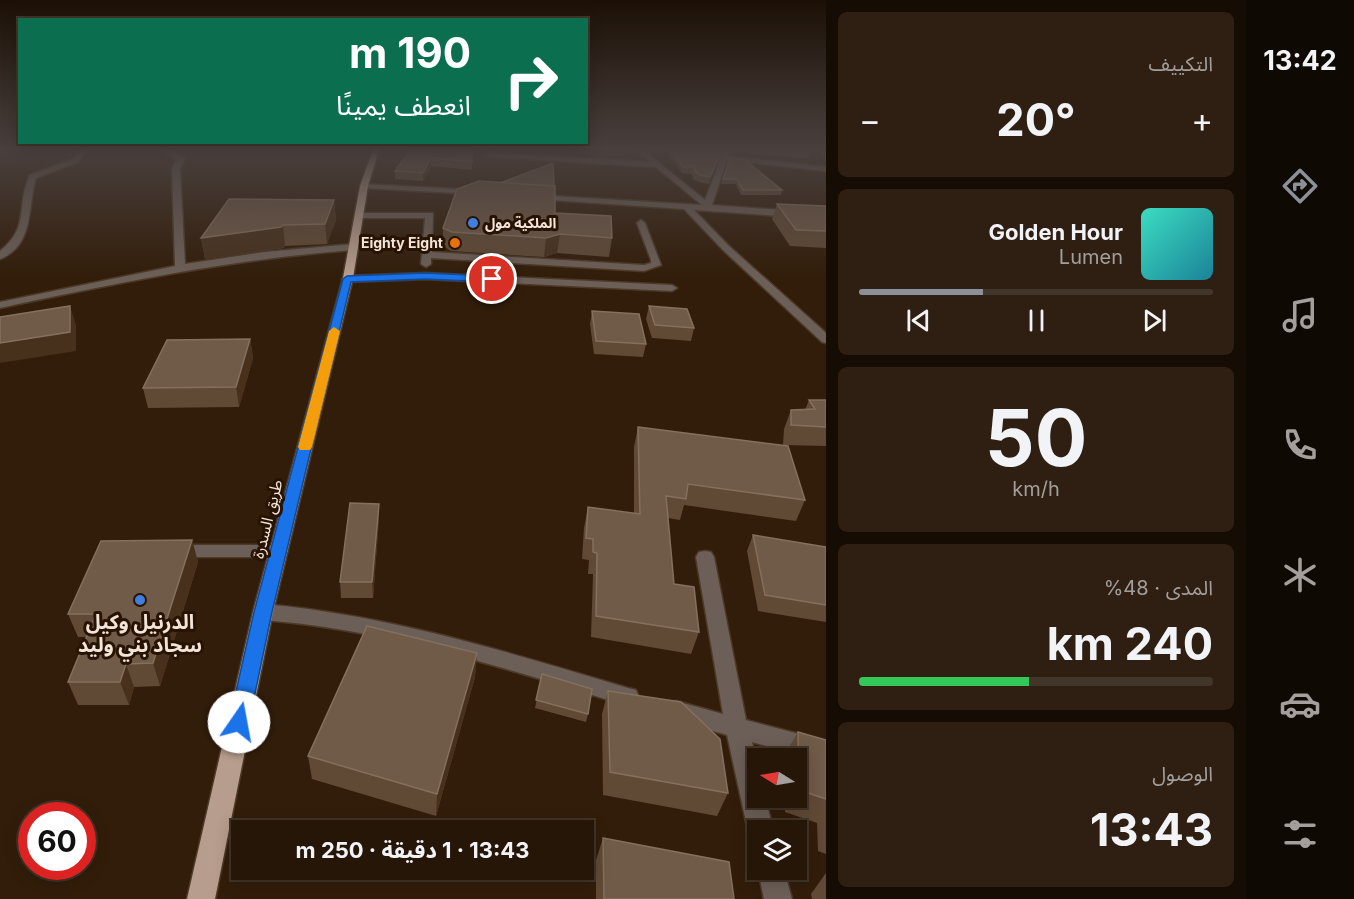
<!DOCTYPE html>
<html lang="ar">
<meta charset="utf-8">
<style>
:root{--surface:#261608;--page:#2e1f12;--text:#f1f3f6;--muted:#a49f9c;--line:#423529;--accent:#8c9099}
body{margin:0;font-family:Inter,"Noto Sans Arabic",sans-serif;background:var(--page);color:var(--text);direction:rtl;height:100vh;display:flex;flex-direction:column;font-size:22px;white-space:nowrap}
*{box-sizing:border-box;margin:0}
p{font-size:20px;color:var(--muted)}
.icon{flex:none;width:33px;height:33px;fill:none;stroke:currentColor;stroke-width:2;stroke-linecap:round;stroke-linejoin:round}
.map{position:relative;flex:1;overflow:hidden;direction:ltr}
.sheet{display:flex;flex-direction:column;gap:12px;padding:12px;background:#150c04;width:420px}
.sheet>*{flex:none}
.banner{position:absolute;left:18px;top:18px;width:570px;height:126px;border-radius:0px;box-shadow:0 3px 15px #0003,0 0 0 2px var(--line);direction:rtl;background:#0b6e4f;color:#fff;overflow:hidden}
.needle{width:39px;rotate:281deg}
.buttons{position:absolute;left:747px;top:748px;display:grid;gap:12px}
.buttons a{display:grid;place-items:center;width:60px;height:60px;border-radius:0px;background:var(--surface);box-shadow:0 3px 15px #0003,0 0 0 2px var(--line);font-size:30px}
.speed{position:absolute;left:18px;top:802px;display:flex;gap:12px;font-size:30px;font-weight:700;text-align:center}
.speed>*{display:grid;place-content:center;width:78px;height:78px;border-radius:50%;background:var(--surface);box-shadow:0 3px 15px #0003,0 0 0 2px var(--line);line-height:1}
.speed .limit{border:9px solid #d22;background:#fff;color:#111}
.pin{position:absolute;display:grid;place-items:center;width:51px;height:51px;color:#fff;margin:-26px;border:3px solid #fff;border-radius:50%;box-shadow:0 2px 6px #0007}
.me{position:absolute;width:66px;margin:-33px;rotate:12deg;stroke-linejoin:round;filter:drop-shadow(0 0 4px #0008)}
.turn{display:flex;align-items:center;gap:21px;height:126px;padding:0 18px;font-size:27px}
.turn .icon{width:78px;height:78px;stroke-width:2.5}
.turn b{display:block;font-size:42px;line-height:51px}
.big{font-size:45px;font-weight:700;line-height:1.1}
.sheet .widget{flex:1;display:flex;flex-direction:column;justify-content:center;gap:9px;min-width:0;padding:0 21px;border-radius:9px;background:var(--page)}
.sheet .dial{align-items:center;gap:0}
.dial b{font-size:78px;line-height:1}
.song{display:flex;align-items:center;gap:18px}
.cover{width:72px;height:72px;border-radius:9px;background:linear-gradient(135deg,hsl(170 70% 55%),hsl(190 70% 35%))}
.played{height:6px;border-radius:3px;background:linear-gradient(90deg,var(--accent) 35%,var(--line) 35%)}
.keys{display:flex;justify-content:space-around;direction:ltr}
.heat{display:flex;justify-content:space-between;align-items:center;font-size:33px;direction:ltr}
.charge{height:9px;border-radius:4px;background:linear-gradient(90deg,#34c759 48%,var(--line) 0)}
.trip{position:absolute;left:231px;top:820px;width:363px;height:60px;border-radius:0px;background:var(--surface);box-shadow:0 3px 15px #0003,0 0 0 2px var(--line);font-weight:700;line-height:60px;text-align:center;direction:rtl}
main{display:flex;flex:1;min-height:0}
.dock{display:flex;flex-direction:column;width:108px;justify-content:space-around;align-items:center;background:#0f0903;color:var(--muted)}
.dock .icon{width:42px;height:42px}
.dock .selected{color:var(--accent)}
.dock b{font-size:27px;color:var(--text)}
.map>svg:first-child{display:block}
.lines{fill:none;stroke-linecap:round;stroke-linejoin:round}
.minor-casing{stroke:#4d3927;stroke-width:3}
.major-casing{stroke:#4d3927;stroke-width:3}
.minor{fill:#6c5f58;fill-rule:evenodd}
.major{fill:#b69d8d;fill-rule:evenodd}
.wall{fill:#604a36}
.shaded-wall{fill:#47311d}
.building{fill:#705a48;stroke:#84705e;stroke-width:1.5}
.route{fill:#1a73e8;stroke:#114b97;stroke-width:1.5}
.slow{fill:#f59e0b}
.shop-dot{fill:#3f7fe0;stroke:#281302;stroke-width:2}
.food-dot{fill:#e8710a;stroke:#281302;stroke-width:2}
.labels{text-anchor:middle;stroke-width:6;stroke-linejoin:round;paint-order:stroke}
.far-poi-label{font-size:14px;font-weight:bold;fill:#f3e4d9;stroke:#281302;text-anchor:start}
.street-label{font-size:16px;fill:#f3e4d9;stroke:#281302}
.near-poi-label{font-size:20px;font-weight:bold;fill:#f3e4d9;stroke:#281302}
</style>
<main>
<nav class="dock">
<b>13:42</b>
<svg class="icon selected" aria-label="directions" viewBox="0 0 24 24"><path d="M12 3l9 9-9 9-9-9zM9 14v-3h6M13 9l2 2-2 2"/></svg>
<svg class="icon" aria-label="music" viewBox="0 0 24 24"><path d="M9 18V5l10-2v13"/><circle cx="6" cy="18" r="3"/><circle cx="16" cy="16" r="3"/></svg>
<svg class="icon" aria-label="phone" viewBox="0 0 24 24"><path d="M5 4h4l2 5-3 2q2 4 5 5l2-3 5 2v4C11 20 4 13 5 4z"/></svg>
<svg class="icon" aria-label="climate" viewBox="0 0 24 24"><path d="M12 3v18M4 7l16 10M4 17L20 7"/></svg>
<svg class="icon" aria-label="car" viewBox="0 0 24 24"><path d="M5 17H2v-5l4-1 3-4h7l3 4 3 1v5h-3M9 17h6M6 11h13"/><circle cx="7" cy="17" r="2"/><circle cx="17" cy="17" r="2"/></svg>
<svg class="icon" aria-label="filters" viewBox="0 0 24 24"><path d="M4 7h16M4 17h16"/><circle cx="9" cy="7" r="2"/><circle cx="15" cy="17" r="2"/></svg>
</nav>
<section class="sheet">
<div class="widget"><p>التكييف</p>
<div class="heat"><a>−</a><b class="big">20°</b><a>+</a></div>
</div>
<div class="widget">
<div class="song"><i class="cover"></i><div><b>Golden Hour</b><p>Lumen</p></div></div>
<div class="played"></div>
<div class="keys"><svg class="icon" aria-label="previous" viewBox="0 0 24 24"><path d="M18 5L8 12l10 7zM5 5v14"/></svg><svg class="icon" aria-label="pause" viewBox="0 0 24 24"><path d="M8 5v14M16 5v14"/></svg><svg class="icon" aria-label="next" viewBox="0 0 24 24"><path d="M6 5l10 7-10 7zM19 5v14"/></svg></div>
</div>
<div class="widget dial"><b>50</b><p>km/h</p></div>
<div class="widget"><p>المدى · 48%</p><b class="big">240 km</b><div class="charge"></div></div>
<div class="widget"><p>الوصول</p><b class="big">13:43</b></div>
</section>
<div class="map">
<svg width="826" height="899" viewBox="0 0 826 899">
<rect width="100%" height="100%" fill="#321d0a"/>
<g class="lines">
<!-- minor casing -->
<g class="minor-casing">
<g id="minor">
<path d="M 80,150 L 87,150 L 78,162 L 36,178 C 27,207 35,245 0,259 L 0,251 C 31,226 15,207 30,175 L 73,159 Z"/>
<path d="M 162,150 L 170,150 L 185,159 L 180,168 L 185,264 L 264,252 L 353,244 L 358,247 L 353,250 C 233,259 117,283 0,308 L 0,302 L 175,266 L 172,168 L 177,160 Z"/>
<polygon points="643,150 705,200 724,150 730,150 728,156 826,167 826,171 727,160 712,205 826,213 826,219 694,210 729,246 826,333 826,343 822,342 723,250 684,209 536,199 532,197 536,195 702,205 656,167 490,157 486,155 490,153 650,162 639,152"/>
<polygon points="819,150 825,151 826,160"/>
<polygon points="364,184 476,190 480,192 476,194 361,188 360,186"/>
<polygon points="359,213 433,213 432,252 644,265 651,263 651,260 637,223 641,220 645,223 661,265 644,271 431,258 431,264 426,267 421,264 425,218 356,218 355,216"/>
<polygon points="425,273 672,285 677,288 672,291 425,279 347,282 342,279 347,276"/>
<polygon points="174,545 279,545 285,547 288,551 285,555 279,557 174,557 168,555 165,551 168,547"/>
<polygon points="705,551 711,552 714,557 746,720 826,741 826,763 752,742 758,766 758,798 765,798 774,831 758,831 758,842 752,840 748,831 727,735 668,718 665,711 668,704 676,701 723,714 696,557 699,552"/>
<path d="M 263,604 C 389,615 507,652 628,688 L 636,690 L 639,697 L 636,704 L 628,706 C 507,669 390,630 263,620 L 256,617 L 253,612 L 256,607 Z"/>
<polygon points="758,870 784,870 792,899 764,899"/>
</g>
</g>
<!-- major casing -->
<g class="major-casing">
<polygon id="major" points="373,150 379,150 368,186 353,278 273,612 215,899 187,899 253,612 343,278 360,186"/>
</g>
<!-- minor -->
<use href="#minor" class="minor"/>
<!-- major -->
<use href="#major" class="major"/>
</g>
<!-- wall -->
<g class="wall">
<polygon points="410,150 472,162 472,170 431,166 423,181 395,179 395,171"/>
<polygon points="666,150 723,150 709,184 699,182 693,179 692,174 682,173"/>
<polygon points="731,150 809,150 810,152 808,158 732,152"/>
<polygon points="730,158 782,190 781,195 741,195 736,184 721,184"/>
<polygon points="554,186 555,213 612,238 609,257 557,253 544,257 451,251 443,246 443,228"/>
<polygon points="334,200 336,220 327,244 285,246 283,248 205,259 201,238"/>
<polygon points="777,204 826,206 826,248 790,246 772,219"/>
<polygon points="649,306 694,328 691,341 652,338 646,319"/>
<polygon points="592,311 646,344 643,357 594,354 590,324"/>
<polygon points="250,339 253,358 239,407 148,408 143,388"/>
<polygon points="809,400 826,400 826,446 783,445 784,429 791,410 805,410"/>
<polygon points="638,427 805,500 796,521 684,505 680,520 668,518 674,584 699,632 691,654 591,637 593,574 588,574 589,560 582,559 584,528 588,507 634,514 634,447"/>
<polygon points="379,504 379,519 373,598 341,598 340,582"/>
<polygon points="753,535 826,547 826,622 758,611 747,551"/>
<polygon points="192,540 198,562 160,686 134,687 129,705 78,705 68,682 86,637 78,637 68,614"/>
<polygon points="477,653 475,677 436,816 312,779 308,756"/>
<polygon points="542,674 588,714 586,722 535,708"/>
<polygon points="608,691 728,793 717,816 603,795 602,714"/>
<polygon points="798,732 826,740 826,854 818,851 817,823 785,812 785,798 796,798 796,759 785,759 785,754"/>
<polygon points="603,838 734,899 596,899 596,860"/>
<polygon points="826,873 826,899 812,899 811,894"/>
</g>
<!-- shaded-wall -->
<g class="shaded-wall">
<polygon points="722,150 723,150 709,184 710,177"/>
<polygon points="431,158 431,166 423,181 423,173"/>
<polygon points="334,200 336,220 327,244 325,224"/>
<polygon points="283,225 285,246 283,248 205,259 201,238"/>
<polygon points="560,234 557,253 544,257 546,238"/>
<polygon points="70,306 76,325 76,351 0,363 0,343"/>
<polygon points="250,339 253,358 239,407 236,387"/>
<polygon points="379,504 379,519 373,598 372,582"/>
<polygon points="192,540 198,562 160,686 153,663"/>
<polygon points="477,653 475,677 436,816 437,794"/>
<polygon points="126,664 134,687 129,705 120,682"/>
</g>
<!-- building -->
<g class="building">
<polygon points="410,150 472,150 472,162 431,158 423,173 395,171"/>
<polygon points="671,150 722,150 710,177 700,175 695,172 694,167 683,167"/>
<polygon points="789,150 809,150 810,152"/>
<polygon points="730,158 744,159 782,190 743,190 737,179 723,179"/>
<polygon points="553,163 554,186 500,183"/>
<polygon points="479,181 555,186 555,213 611,216 612,238 560,234 546,238 452,232 443,228 457,189"/>
<polygon points="229,199 334,200 325,224 283,225 281,227 201,238"/>
<polygon points="777,204 826,206 826,231 796,230"/>
<polygon points="70,306 70,332 0,343 0,317"/>
<polygon points="649,306 687,309 694,328 655,325"/>
<polygon points="592,311 639,314 646,344 596,341"/>
<polygon points="250,339 236,387 143,388 167,340"/>
<polygon points="809,400 826,400 826,427 791,425 791,410 815,409"/>
<polygon points="638,427 788,446 805,500 688,484 686,499 666,496 674,584 694,587 699,632 596,616 597,553 593,552 593,539 586,538 588,507 640,514"/>
<polygon points="350,503 379,504 372,582 340,582"/>
<polygon points="753,535 826,547 826,605 765,595"/>
<polygon points="192,540 153,663 126,664 120,682 68,682 96,614 68,614 101,541"/>
<polygon points="367,626 477,653 437,794 308,756"/>
<polygon points="542,674 592,689 588,714 536,700"/>
<polygon points="608,691 681,702 720,739 728,793 610,772"/>
<polygon points="798,732 826,740 826,799 799,790"/>
<polygon points="603,838 729,862 734,899 604,899"/>
</g>
<!-- sky -->
<linearGradient id="sky" x2="0" y2="1"><stop stop-color="#1c1006"/><stop offset="0.54" stop-color="#49403e"/><stop offset="1" stop-color="#49403e" stop-opacity="0"/></linearGradient>
<rect width="826" height="276" fill="url(#sky)"/>
<!-- route -->
<polygon class="route" points="425,273 492,276 497,279 492,282 425,279 351,282 272,612 249,722 246,729 239,731 232,729 229,722 254,612 343,279 347,276"/>
<!-- slow -->
<polygon class="slow" points="334,327 340,331 312,447 310,450 300,450 298,447 329,331"/>
<!-- markers -->
<g class="shop-dot">
<circle cx="473" cy="223" r="6"/>
<circle cx="140" cy="600" r="6"/>
</g>
<circle class="food-dot" cx="455" cy="243" r="6"/>
<g class="labels">
<!-- far-poi labels -->
<g class="far-poi-label">
<text x="485" y="228">الملكية مول</text>
<text x="443" y="248" text-anchor="end">Eighty Eight</text>
</g>
<!-- street labels -->
<g class="street-label">
<text transform="translate(267 519) rotate(-76)" y="6">طريق السدرة</text>
</g>
<!-- near-poi labels -->
<g class="near-poi-label">
<text x="140" y="629">الدرنيل وكيل<tspan x="140" dy="23">سجاد بني وليد</tspan></text>
</g>
</g>
</svg>
<div class="buttons">
<a><svg class="needle" viewBox="-14 -14 28 28"><path d="M0-13l5 13h-10z" fill="#e53935"/><path d="M0 13l5-13h-10z" fill="#a49f9c"/></svg></a>
<a><svg class="icon" aria-label="layers" viewBox="0 0 24 24"><path d="M12 4l9 5-9 5-9-5zM3 14l9 5 9-5"/></svg></a>
</div>
<div class="speed"><div class="limit">60</div></div>
<div class="pin" style="left:492px;top:279px;background:#d93025"><svg class="icon" aria-label="arrive" viewBox="0 0 24 24"><path d="M6 21V4h12l-3 4 3 4H6"/></svg></div>
<svg class="me" style="left:239px;top:722px" viewBox="-20 -20 40 40"><circle r="19" fill="#fff"/><path d="M0-13L10 11 0 6-10 11z" fill="#1a73e8"/></svg>
<div class="trip">13:43 · 1 دقيقة · 250 m</div>
<div class="banner">
<div class="turn"><svg class="icon" aria-label="right" viewBox="0 0 24 24"><path d="M7 20v-9h11M14 6l5 5-5 5"/></svg><div><b>190 m</b>انعطف يمينًا</div></div>
</div>
</div>
</main>
